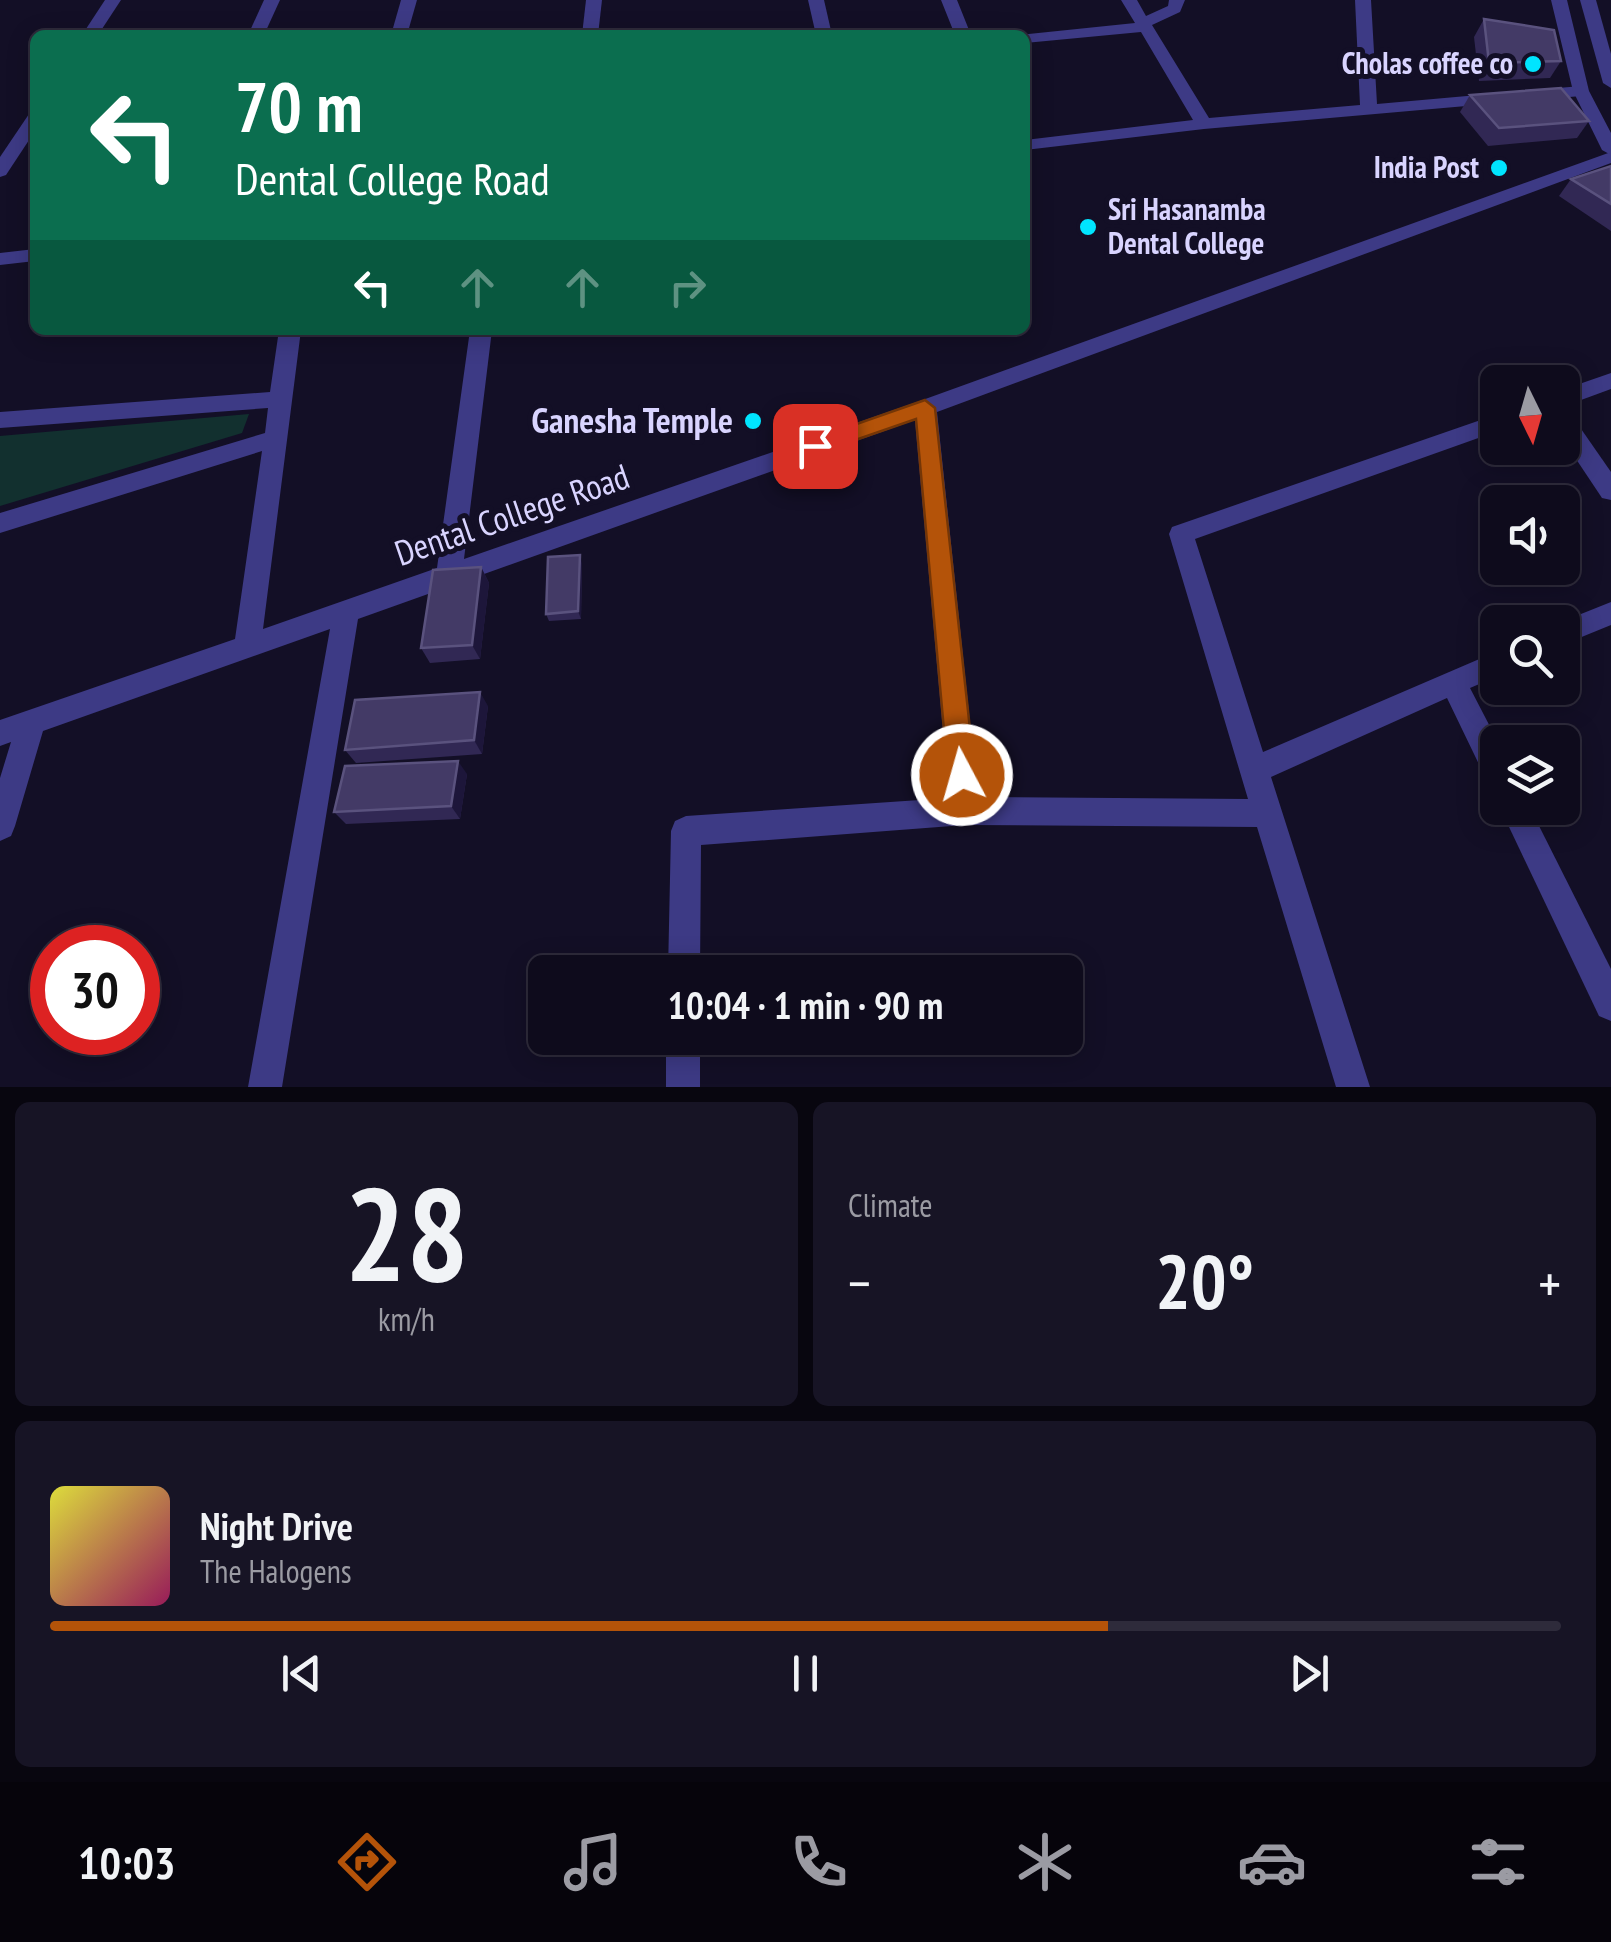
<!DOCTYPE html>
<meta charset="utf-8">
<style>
:root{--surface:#0e0b1c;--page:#171425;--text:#f1f3f6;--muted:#9b9ba3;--line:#2e2b3b;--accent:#b45309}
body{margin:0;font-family:"PT Sans Narrow",sans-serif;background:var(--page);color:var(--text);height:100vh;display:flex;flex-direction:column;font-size:38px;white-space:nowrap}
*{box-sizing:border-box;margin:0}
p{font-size:32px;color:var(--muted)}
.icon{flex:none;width:55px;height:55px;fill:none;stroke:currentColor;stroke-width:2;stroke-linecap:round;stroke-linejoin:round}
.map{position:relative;height:1087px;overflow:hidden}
.details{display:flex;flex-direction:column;gap:15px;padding:15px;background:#08060f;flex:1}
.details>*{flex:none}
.banner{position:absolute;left:30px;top:30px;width:1000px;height:305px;border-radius:15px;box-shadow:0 5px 25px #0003,0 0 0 2px var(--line);background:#0b6e4f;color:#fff;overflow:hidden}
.needle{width:65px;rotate:175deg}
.controls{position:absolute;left:1480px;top:365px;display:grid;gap:20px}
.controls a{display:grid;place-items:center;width:100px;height:100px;border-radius:15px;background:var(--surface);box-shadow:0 5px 25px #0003,0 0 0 2px var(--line);font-size:50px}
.speed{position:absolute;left:30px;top:925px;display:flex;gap:20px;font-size:50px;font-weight:700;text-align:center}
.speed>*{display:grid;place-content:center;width:130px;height:130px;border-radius:50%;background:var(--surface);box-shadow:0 5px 25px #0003,0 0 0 2px var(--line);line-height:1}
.speed .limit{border:15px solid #d22;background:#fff;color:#111}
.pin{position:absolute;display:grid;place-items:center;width:85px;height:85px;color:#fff;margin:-42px;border-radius:20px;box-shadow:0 5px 15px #0006}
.me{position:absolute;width:110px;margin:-55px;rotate:354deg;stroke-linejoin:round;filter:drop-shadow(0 0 8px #0008)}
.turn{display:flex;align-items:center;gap:35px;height:210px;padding:0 40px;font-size:45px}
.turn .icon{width:130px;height:130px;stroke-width:2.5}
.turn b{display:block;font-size:70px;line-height:85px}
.lanes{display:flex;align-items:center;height:95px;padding:0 40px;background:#0003;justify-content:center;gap:50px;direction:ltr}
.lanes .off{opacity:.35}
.big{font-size:75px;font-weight:700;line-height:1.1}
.details .card{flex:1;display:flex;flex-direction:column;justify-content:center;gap:15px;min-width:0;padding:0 35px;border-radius:15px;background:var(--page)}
.details .dial{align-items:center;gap:0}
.dial b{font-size:130px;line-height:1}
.song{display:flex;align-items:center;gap:30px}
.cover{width:120px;height:120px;border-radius:15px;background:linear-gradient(135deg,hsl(60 70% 55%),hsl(330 70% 35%))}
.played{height:10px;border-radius:5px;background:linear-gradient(90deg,var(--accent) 70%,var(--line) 70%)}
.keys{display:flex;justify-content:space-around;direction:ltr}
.heat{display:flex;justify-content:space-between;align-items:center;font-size:55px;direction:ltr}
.details .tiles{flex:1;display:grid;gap:15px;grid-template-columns:1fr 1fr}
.card:last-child{grid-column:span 2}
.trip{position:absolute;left:528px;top:955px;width:555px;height:100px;border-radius:15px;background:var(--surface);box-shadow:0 5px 25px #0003,0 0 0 2px var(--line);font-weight:700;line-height:100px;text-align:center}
.menu{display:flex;height:160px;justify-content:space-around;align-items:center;background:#06040b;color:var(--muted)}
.menu .icon{width:70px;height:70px}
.menu .current{color:var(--accent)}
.menu b{font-size:45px;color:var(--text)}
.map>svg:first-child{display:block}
.green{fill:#12302f}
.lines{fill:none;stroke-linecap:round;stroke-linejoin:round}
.minor{fill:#3d3a85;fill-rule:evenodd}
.tertiary{fill:#3d3a85;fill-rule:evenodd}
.wall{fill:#312854}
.shaded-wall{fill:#1d163a}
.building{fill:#433a66;stroke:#5a527e;stroke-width:2.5}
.route{fill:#b45309;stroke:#753606;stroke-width:2.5}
.poi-dot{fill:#00e5ff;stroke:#130f26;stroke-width:4}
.labels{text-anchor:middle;stroke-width:10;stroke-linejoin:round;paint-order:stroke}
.far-poi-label{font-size:30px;font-weight:bold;fill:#d9d4ff;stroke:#130f26;text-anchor:end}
.poi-label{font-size:35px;font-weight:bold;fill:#d9d4ff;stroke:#130f26;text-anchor:end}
.street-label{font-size:35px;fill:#d9d4ff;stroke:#130f26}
</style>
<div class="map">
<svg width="1611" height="1087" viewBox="0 0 1611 1087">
<rect width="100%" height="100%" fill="#130f26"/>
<!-- green -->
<polygon class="green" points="249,414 242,433 0,506 0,436"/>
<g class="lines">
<!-- minor -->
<g class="minor">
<polygon points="105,0 121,0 98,35 82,35"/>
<polygon points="264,0 280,0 264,35 248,35"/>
<polygon points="401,0 417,0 407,35 391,35"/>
<polygon points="586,0 602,0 598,35 582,35"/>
<polygon points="808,0 824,0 832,35 816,35"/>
<polygon points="941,0 957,0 971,35 955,35"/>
<polygon points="1121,0 1137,0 1146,16 1168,6 1169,0 1185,0 1180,12 1152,25 1209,118 1360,105 1355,0 1371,0 1377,104 1581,86 1589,91 1581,96 1204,129 1025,150 1025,140 1193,120 1141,32 1025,43 1025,35 1019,35 1135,23"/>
<polygon points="35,113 35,131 6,175 0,177 0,157 29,114"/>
<polygon points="1611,152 1611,163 937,412 978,797 1248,799 1169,534 1172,527 1498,414 1498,431 1195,539 1263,752 1498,651 1498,676 1470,688 1498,742 1498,787 1488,783 1447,698 1271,777 1370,1087 1336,1087 1257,827 965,825 701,845 700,972 668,972 671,831 675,821 686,816 949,798 915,420 358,619 282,1087 248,1087 330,629 43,731 15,826 11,836 0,841 0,778 11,742 0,746 0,720 235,639 262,451 0,533 0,513 265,433 268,408 0,428 0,412 270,392 279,330 301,330 263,629 437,568 470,330 492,330 464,559 917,402"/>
<polygon points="35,249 35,261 0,265 0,253"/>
<polygon points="1611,373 1611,389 1562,407 1562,390"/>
<polygon points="1562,411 1570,413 1611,472 1611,500 1602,498 1562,438"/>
<polygon points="1611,602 1611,625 1562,645 1561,622"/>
<polygon points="1500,808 1530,808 1611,969 1611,1021 1599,1016"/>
<rect x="666" y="1038" width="34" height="49"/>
</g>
<!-- tertiary -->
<g class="tertiary">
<polygon points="1551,0 1567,0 1589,91 1611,133 1611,155 1602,150 1573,91"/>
<polygon points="1580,0 1596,0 1611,54 1611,88 1603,83"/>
</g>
</g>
<!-- wall -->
<g class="wall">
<polygon points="1484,19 1561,61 1550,78 1479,81 1474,37"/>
<polygon points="1470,95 1589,121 1577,138 1488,146 1460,112"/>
<polygon points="1611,166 1611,231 1559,196 1571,179"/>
<polygon points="582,563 581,619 549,621 546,614"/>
<polygon points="481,567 489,583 480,659 430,663 421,648"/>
<polygon points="488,706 482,754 356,763 345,750"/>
<polygon points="467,774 460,819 346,824 334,812"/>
</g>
<!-- shaded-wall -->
<g class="shaded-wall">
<polygon points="580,555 582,563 581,619 578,611"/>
<polygon points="481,567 489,583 480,659 472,645"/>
<polygon points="480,692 488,706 482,754 474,740"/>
<polygon points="458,761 467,774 460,819 451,806"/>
</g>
<!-- building -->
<g class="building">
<polygon points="1484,19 1554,30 1561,61 1489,63"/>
<polygon points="1561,88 1589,121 1499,128 1470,95"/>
<polygon points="1611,166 1611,204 1571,179"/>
<polygon points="580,555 578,611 546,614 548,557"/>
<polygon points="481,567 472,645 421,648 433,570"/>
<polygon points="480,692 474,740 345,750 355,700"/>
<polygon points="458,761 451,806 334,812 345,766"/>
</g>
<!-- route -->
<polygon class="route" points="925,400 935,408 975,775 971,784 962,787 952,784 948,775 916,419 815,454 804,446 808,441"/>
<!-- markers -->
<g class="poi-dot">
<circle cx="1533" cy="64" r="10"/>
<circle cx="1499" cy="168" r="10"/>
<circle cx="1088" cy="227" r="10"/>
<circle cx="753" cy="421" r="10"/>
</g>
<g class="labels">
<!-- far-poi labels -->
<g class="far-poi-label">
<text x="1513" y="74">Cholas coffee co</text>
<text x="1479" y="178">India Post</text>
<text x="1108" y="220" text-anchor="start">Sri Hasanamba<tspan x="1108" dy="34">Dental College</tspan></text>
</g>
<!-- poi labels -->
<g class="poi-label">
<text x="733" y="433">Ganesha Temple</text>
</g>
<!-- street labels -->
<g class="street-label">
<text transform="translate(512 515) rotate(-19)" y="12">Dental College Road</text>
</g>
</g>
</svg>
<div class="controls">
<a><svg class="needle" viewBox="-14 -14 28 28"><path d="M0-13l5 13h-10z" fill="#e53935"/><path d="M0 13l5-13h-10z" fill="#9b9ba3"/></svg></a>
<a><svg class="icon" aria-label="sound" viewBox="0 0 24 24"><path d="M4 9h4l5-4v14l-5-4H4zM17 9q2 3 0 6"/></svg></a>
<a><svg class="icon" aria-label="search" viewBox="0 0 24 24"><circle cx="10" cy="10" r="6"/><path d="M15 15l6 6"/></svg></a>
<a><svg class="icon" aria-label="layers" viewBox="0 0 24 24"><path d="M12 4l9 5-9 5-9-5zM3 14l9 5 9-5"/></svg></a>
</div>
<div class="speed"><div class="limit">30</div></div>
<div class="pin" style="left:815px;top:446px;background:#d93025"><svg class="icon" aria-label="arrive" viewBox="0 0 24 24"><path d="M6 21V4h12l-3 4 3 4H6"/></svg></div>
<svg class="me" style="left:962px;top:775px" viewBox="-20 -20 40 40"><circle r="17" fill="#b45309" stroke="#fff" stroke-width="3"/><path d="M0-11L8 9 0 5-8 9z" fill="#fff"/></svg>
<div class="trip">10:04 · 1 min · 90 m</div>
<div class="banner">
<div class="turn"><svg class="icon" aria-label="left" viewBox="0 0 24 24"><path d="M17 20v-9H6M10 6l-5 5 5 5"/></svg><div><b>70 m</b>Dental College Road</div></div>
<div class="lanes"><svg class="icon" aria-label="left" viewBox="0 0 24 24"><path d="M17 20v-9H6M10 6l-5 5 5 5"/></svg><svg class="icon off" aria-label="ahead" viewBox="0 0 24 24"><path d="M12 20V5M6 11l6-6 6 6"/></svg><svg class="icon off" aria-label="ahead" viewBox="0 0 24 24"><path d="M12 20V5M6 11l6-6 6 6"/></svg><svg class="icon off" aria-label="right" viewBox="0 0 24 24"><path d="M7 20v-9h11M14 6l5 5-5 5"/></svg></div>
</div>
</div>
<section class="details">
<div class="tiles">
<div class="card dial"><b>28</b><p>km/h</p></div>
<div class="card"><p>Climate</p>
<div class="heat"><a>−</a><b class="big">20°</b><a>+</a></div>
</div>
<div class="card">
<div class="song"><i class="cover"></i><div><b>Night Drive</b><p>The Halogens</p></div></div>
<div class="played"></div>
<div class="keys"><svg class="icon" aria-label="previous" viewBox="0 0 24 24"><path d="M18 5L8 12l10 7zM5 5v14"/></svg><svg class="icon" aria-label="pause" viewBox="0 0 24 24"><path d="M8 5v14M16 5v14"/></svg><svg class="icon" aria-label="next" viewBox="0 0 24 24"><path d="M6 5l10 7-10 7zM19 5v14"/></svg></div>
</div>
</div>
</section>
<nav class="menu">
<b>10:03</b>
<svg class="icon current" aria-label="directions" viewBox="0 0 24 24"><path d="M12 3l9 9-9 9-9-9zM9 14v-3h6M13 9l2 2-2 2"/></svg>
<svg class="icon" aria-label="music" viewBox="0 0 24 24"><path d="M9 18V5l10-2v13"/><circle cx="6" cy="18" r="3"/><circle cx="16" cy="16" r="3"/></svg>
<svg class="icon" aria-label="phone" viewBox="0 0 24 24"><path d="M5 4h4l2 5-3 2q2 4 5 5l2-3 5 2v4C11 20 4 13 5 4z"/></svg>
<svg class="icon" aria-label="climate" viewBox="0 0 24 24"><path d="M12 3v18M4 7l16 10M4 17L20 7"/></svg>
<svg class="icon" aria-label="car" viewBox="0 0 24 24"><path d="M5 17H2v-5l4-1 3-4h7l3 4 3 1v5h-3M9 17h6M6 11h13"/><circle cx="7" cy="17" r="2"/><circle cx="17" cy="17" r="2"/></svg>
<svg class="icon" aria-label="filters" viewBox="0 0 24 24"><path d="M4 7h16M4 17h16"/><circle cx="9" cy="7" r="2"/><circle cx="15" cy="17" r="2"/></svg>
</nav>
